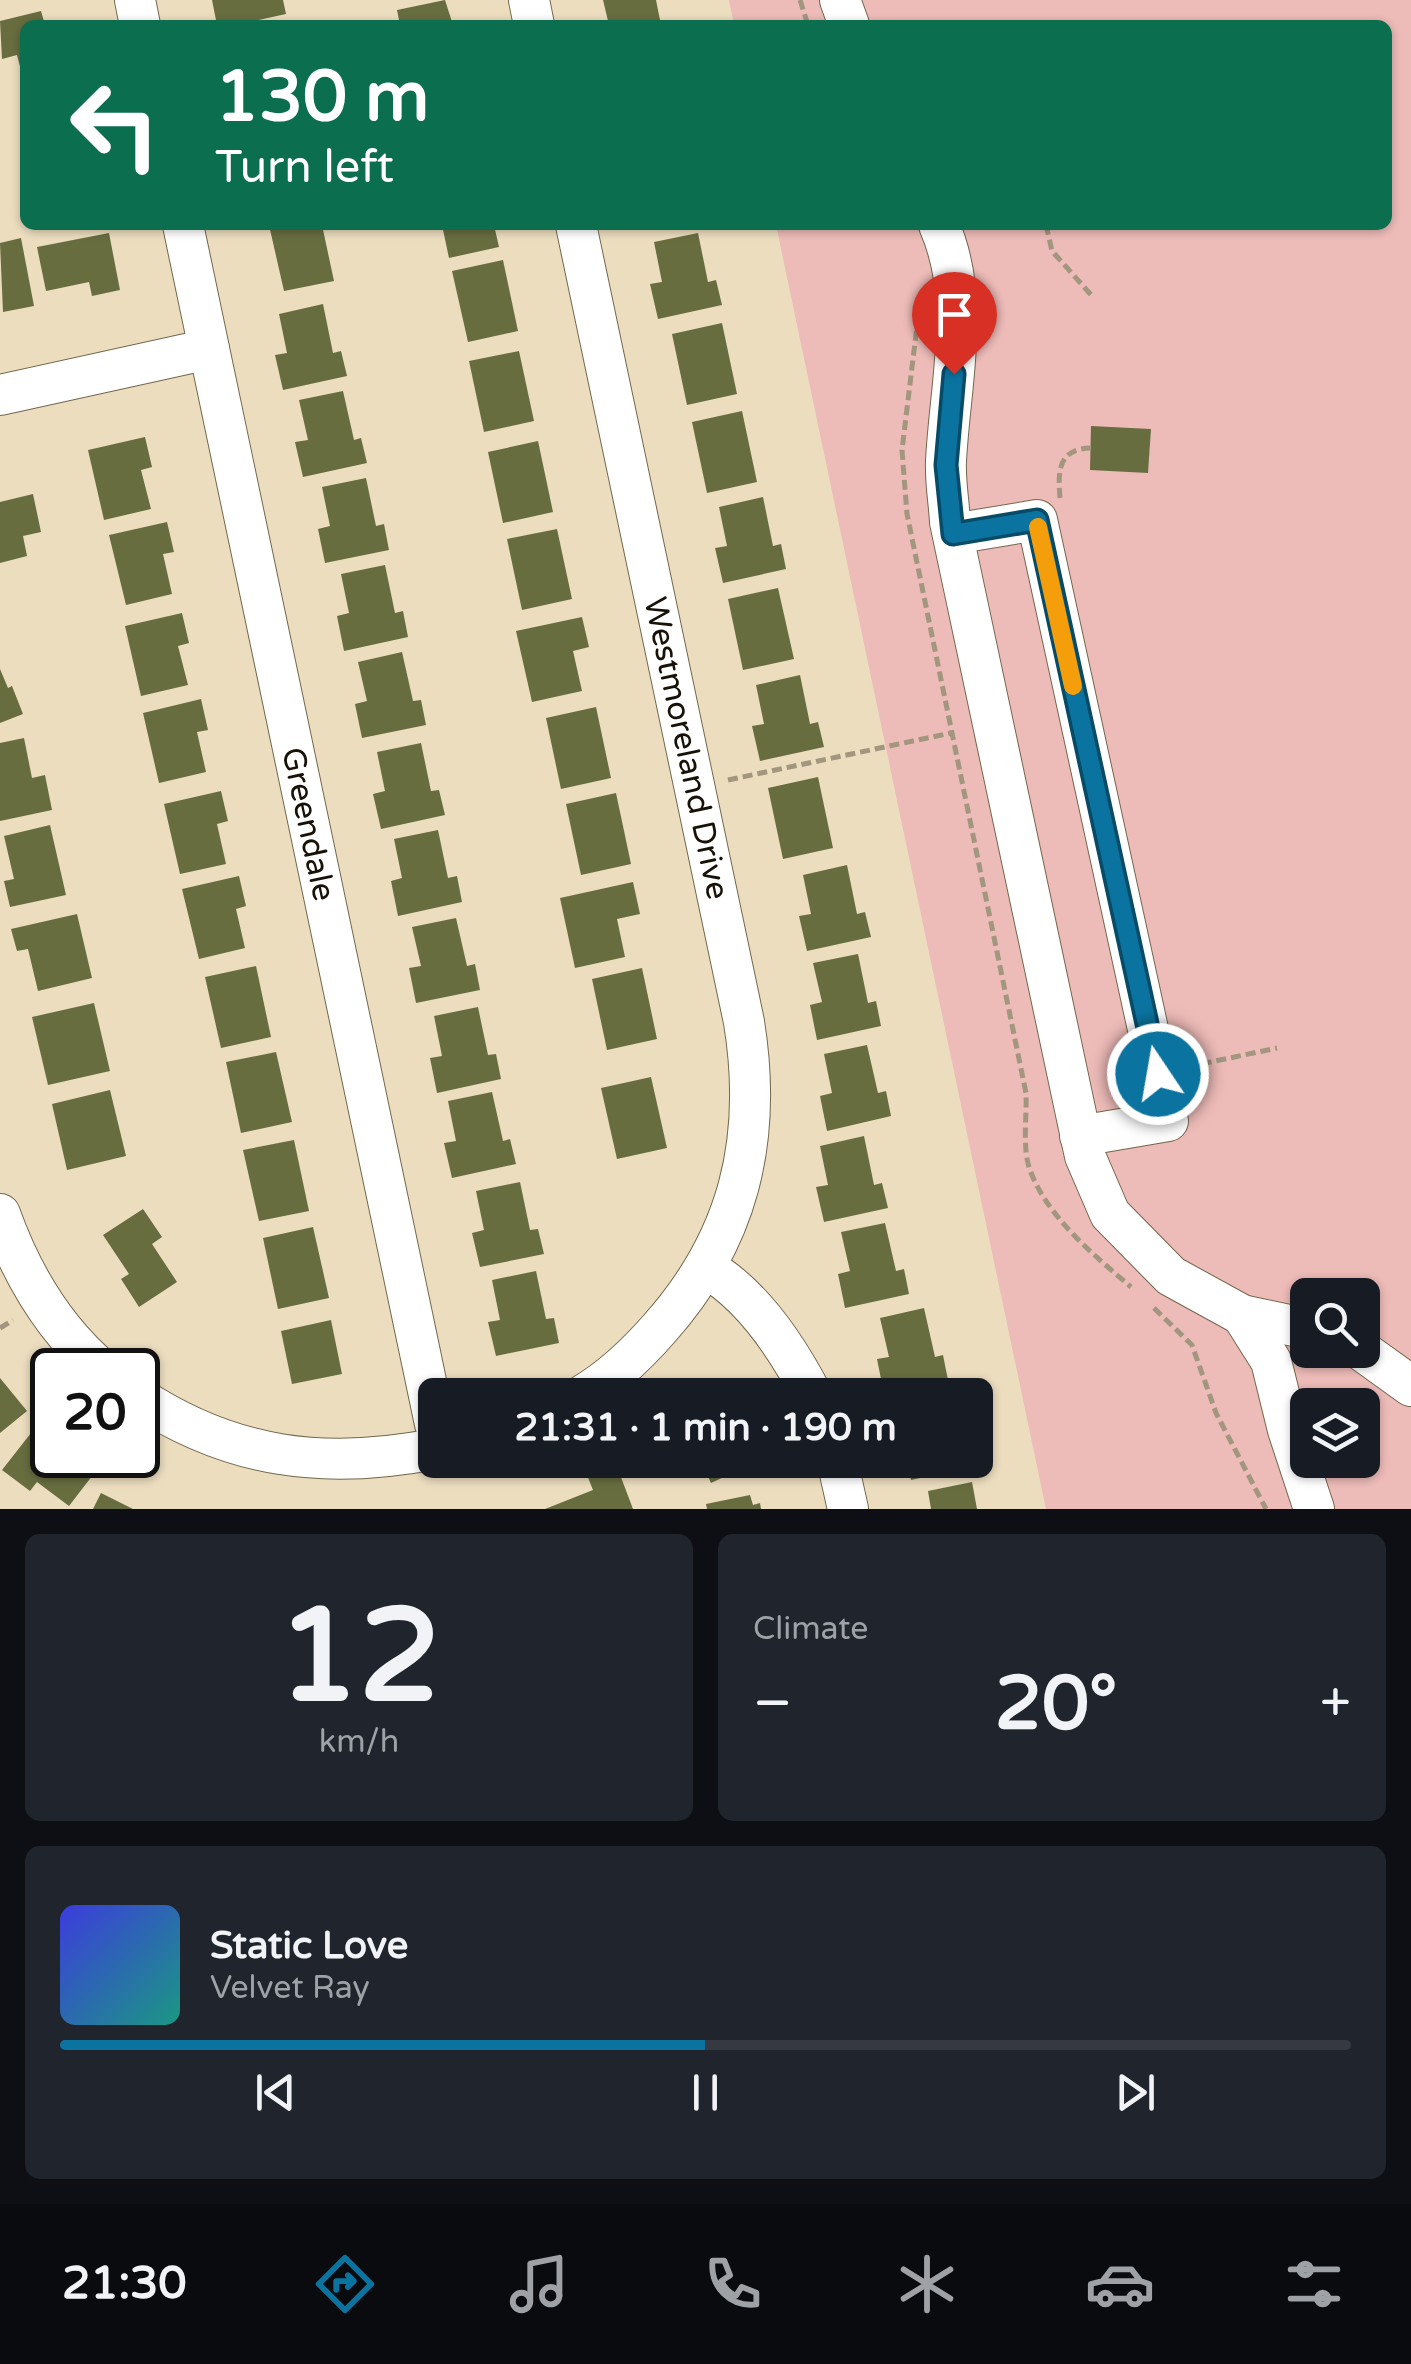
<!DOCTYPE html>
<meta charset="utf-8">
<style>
:root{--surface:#171b24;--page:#20242c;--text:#f1f3f6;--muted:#9ea1a6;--line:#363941;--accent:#0b739f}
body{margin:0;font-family:"Varela Round",sans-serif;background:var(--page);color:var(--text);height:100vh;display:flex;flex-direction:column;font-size:38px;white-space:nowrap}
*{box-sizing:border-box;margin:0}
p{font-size:32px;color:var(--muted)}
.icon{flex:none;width:55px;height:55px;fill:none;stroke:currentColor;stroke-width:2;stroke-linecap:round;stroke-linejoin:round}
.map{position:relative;height:1509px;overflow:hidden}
.panel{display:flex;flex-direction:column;gap:25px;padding:25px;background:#0d0f14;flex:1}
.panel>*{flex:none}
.hud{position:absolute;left:20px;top:20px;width:1372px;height:210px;border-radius:15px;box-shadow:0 2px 8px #0004;background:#0b6e4f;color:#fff;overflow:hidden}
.controls{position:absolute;left:1290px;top:1278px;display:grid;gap:20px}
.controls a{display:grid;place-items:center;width:90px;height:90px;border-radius:15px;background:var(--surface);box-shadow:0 2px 8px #0004;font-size:50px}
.speed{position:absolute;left:30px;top:1348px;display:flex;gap:20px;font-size:50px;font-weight:700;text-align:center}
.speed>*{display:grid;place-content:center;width:130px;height:130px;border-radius:50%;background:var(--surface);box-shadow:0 2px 8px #0004;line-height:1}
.speed .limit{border:5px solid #111;border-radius:15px;background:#fff;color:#111}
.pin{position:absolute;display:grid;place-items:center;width:85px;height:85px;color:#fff;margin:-102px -42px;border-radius:50% 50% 50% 0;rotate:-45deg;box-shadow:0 0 10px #0007}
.pin .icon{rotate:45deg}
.me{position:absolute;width:110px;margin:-55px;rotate:348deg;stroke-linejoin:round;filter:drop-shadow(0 0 8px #0008)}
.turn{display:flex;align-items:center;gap:35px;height:210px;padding:0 30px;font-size:45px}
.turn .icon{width:130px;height:130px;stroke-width:2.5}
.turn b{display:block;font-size:70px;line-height:85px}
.big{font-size:75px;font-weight:700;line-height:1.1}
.panel .tile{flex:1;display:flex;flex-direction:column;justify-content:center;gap:15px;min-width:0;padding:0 35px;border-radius:15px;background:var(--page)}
.panel .dial{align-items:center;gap:0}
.dial b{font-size:130px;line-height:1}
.song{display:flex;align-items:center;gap:30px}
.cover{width:120px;height:120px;border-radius:15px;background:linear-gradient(135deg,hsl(240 70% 55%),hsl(170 70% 35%))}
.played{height:10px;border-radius:5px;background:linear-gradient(90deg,var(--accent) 50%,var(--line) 50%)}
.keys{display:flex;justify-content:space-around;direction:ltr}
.heat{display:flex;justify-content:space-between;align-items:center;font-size:55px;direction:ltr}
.panel .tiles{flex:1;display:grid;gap:25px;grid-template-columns:1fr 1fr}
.tile:last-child{grid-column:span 2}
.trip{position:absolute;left:418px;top:1378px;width:575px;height:100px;border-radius:15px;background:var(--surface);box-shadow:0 2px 8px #0004;font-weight:700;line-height:100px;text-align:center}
.tab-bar{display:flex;height:160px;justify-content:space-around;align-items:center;background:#090b0e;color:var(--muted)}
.tab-bar .icon{width:70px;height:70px}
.tab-bar .on{color:var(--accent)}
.tab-bar b{font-size:45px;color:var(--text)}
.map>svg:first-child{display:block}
.green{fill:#edbbb8;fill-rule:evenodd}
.building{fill:#686d40}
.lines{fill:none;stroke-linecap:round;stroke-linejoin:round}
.minor-casing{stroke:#74674d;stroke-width:42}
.path{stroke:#a2967f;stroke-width:5;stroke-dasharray:10 5;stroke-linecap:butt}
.minor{stroke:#fff;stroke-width:40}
.route-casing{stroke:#074b67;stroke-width:25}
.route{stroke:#0b739f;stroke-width:18}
.slow{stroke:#f59e0b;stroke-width:18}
.labels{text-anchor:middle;stroke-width:8;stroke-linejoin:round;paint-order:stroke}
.street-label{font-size:32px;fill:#171107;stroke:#fff}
</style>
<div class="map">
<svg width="1411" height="1509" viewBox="0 0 1411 1509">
<rect width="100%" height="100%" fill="#ecddbf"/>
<!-- green -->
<path class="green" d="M 729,0 L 1411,0 L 1411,1509 L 1046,1509 L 776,225 L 1388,225 L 1388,25 L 734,25 ZM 1308,1295 L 1362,1295 L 1362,1350 L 1308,1350 ZM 1308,1405 L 1362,1405 L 1362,1460 L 1308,1460 Z"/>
<!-- building -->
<g class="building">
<polygon points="212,0 283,0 286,14 235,25 217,25"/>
<polygon points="445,0 453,25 400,25 397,10"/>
<polygon points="603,0 656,0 661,25 609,25"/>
<polygon points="41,11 45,25 25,25 24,82 17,55 2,59 0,21"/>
<polygon points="269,225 322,225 334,281 284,291"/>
<polygon points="442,225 494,225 499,247 449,258"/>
<polygon points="109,233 120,290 92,296 89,282 46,291 37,247"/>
<polygon points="698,233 708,282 716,280 722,305 658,319 650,284 662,282 654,242"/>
<polygon points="21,238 34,306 3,312 0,243"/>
<polygon points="503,260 518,331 468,342 452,271"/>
<polygon points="323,304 333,353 341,351 347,376 283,390 275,355 287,353 279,314"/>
<polygon points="722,323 737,394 687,405 672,334"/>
<polygon points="519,351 534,421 484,432 469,361"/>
<polygon points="343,391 354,440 361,438 367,463 303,477 295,442 308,440 299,400"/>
<polygon points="742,411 757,482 707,493 692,422"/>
<polygon points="1091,426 1151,429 1148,473 1090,470"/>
<polygon points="145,437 152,467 141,470 151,509 104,520 88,450"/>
<polygon points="538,441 553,512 503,523 488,452"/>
<polygon points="366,478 376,526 384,524 389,550 325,563 318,529 330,526 322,487"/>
<polygon points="33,494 41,532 23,536 27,556 0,563 0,502"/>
<polygon points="763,497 773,546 781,544 786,569 723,583 715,548 727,546 719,507"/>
<polygon points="167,522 174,552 163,554 172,594 126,605 109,535"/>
<polygon points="557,529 572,599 522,610 507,539"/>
<polygon points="385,565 395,613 403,611 408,637 344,651 337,616 349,613 341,574"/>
<polygon points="778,588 794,659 743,670 728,599"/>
<polygon points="182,613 189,643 178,646 188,685 141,696 125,626"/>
<polygon points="582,617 589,647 573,651 582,691 532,702 516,631"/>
<polygon points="402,652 413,701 421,700 426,725 362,738 355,704 367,701 358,662"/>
<polygon points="0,669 8,688 12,686 23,714 0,723"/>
<polygon points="800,675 810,724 818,722 824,747 760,761 752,726 764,724 756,685"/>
<polygon points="201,699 208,730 197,732 206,772 159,783 143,713"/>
<polygon points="596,707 611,778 561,789 546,718"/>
<polygon points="24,738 32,778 45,775 52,810 0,821 0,743"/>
<polygon points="421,743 431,791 439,790 445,815 381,829 373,794 385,791 377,752"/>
<polygon points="818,777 833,848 783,859 768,788"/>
<polygon points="221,791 228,821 217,824 226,864 180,874 164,804"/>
<polygon points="616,793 631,864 581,875 566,804"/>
<polygon points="50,825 66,895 10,907 4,881 14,879 4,836"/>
<polygon points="438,830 448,878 457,876 462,902 398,916 391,881 402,878 394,839"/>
<polygon points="847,865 857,914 865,912 871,937 807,951 799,916 811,914 803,875"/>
<polygon points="239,876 246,906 236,909 245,948 199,959 182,889"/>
<polygon points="633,882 640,914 617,919 625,957 575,968 560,898"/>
<polygon points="77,914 92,978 38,991 28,949 17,951 11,929"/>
<polygon points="456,918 467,966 475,964 480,990 416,1003 409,968 421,966 412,927"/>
<polygon points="858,954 868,1003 876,1001 881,1026 817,1040 810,1005 822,1002 813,963"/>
<polygon points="256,966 271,1037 221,1048 205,977"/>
<polygon points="642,968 657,1039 607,1050 592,979"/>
<polygon points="94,1003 110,1071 48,1085 32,1017"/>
<polygon points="478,1007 488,1055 496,1054 501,1079 437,1093 430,1058 442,1056 434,1016"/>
<polygon points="867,1045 878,1093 886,1091 891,1116 827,1131 820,1096 832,1093 824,1054"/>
<polygon points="276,1052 292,1122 241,1133 226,1062"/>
<polygon points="651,1077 667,1148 617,1159 601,1088"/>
<polygon points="110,1090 126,1156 67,1170 52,1104"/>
<polygon points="492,1092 503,1141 510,1139 516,1164 452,1178 444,1143 456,1141 448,1101"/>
<polygon points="864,1136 874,1185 882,1183 888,1208 824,1222 816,1187 828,1185 820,1146"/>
<polygon points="294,1140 309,1211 259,1221 243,1150"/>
<polygon points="520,1182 530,1230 538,1229 544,1254 480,1267 472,1233 484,1230 476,1191"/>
<polygon points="143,1209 162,1237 152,1244 177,1282 139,1307 121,1279 129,1274 103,1235"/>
<polygon points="885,1223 896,1271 904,1269 909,1294 845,1308 838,1274 850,1271 841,1232"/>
<polygon points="313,1227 329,1298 278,1309 263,1238"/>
<polygon points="536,1271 546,1319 554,1318 559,1343 496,1356 488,1322 500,1320 492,1280"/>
<polygon points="924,1308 935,1357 943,1355 948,1380 884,1394 877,1359 889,1357 880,1318"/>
<polygon points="331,1320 342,1374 292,1384 281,1331"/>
<polygon points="0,1378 27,1411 0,1433"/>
<polygon points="31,1433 52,1450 52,1455 60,1455 68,1462 74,1455 83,1455 99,1467 69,1506 37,1482 30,1491 2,1470"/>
<polygon points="701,1460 760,1460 711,1483"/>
<polygon points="907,1460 974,1460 975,1466 911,1480"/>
<polygon points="616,1464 633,1509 545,1509 593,1490 587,1475"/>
<polygon points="972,1482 977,1509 931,1509 928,1491"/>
<polygon points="101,1493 133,1509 93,1509"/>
<polygon points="750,1495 753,1505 760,1503 761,1509 707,1509 706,1504"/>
</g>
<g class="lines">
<!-- minor casing -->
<g class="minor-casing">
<g id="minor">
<polyline points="135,0 140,25"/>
<polyline points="529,0 534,25"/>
<polyline points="840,0 849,25"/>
<polyline points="183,225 435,1424"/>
<path d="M 576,225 L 744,1022 C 763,1140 739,1240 658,1330 C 636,1355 612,1378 583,1395"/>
<path d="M 939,225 C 972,300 950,382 946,461 C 945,481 949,502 950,522 L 1085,1156 L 1110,1214 L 1171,1276 L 1242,1315 L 1308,1329"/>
<polyline points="0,395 209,349"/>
<polyline points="953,534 1037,520 1168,1121 1080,1136"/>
<path d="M 0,1214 C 21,1273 54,1329 102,1370"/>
<path d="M 706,1268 C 753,1295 787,1347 812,1395"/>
<polyline points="1242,1315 1271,1361 1288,1430 1314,1509"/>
<polyline points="1361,1350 1411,1386"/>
<path d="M 138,1397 C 232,1459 325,1470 435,1449"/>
<polyline points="837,1460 848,1509"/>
</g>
</g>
<!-- path -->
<g class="path">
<polyline points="800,0 808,25"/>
<polyline points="1046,225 1052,251 1093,297"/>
<path d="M 920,301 L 902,450 L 907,514 L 1026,1093 C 1027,1116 1022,1149 1030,1170 C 1047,1217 1095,1256 1131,1287"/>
<path d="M 1060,498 C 1058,473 1057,449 1090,448"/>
<polyline points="728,780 951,733"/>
<polyline points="1187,1067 1277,1048"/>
<polyline points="1154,1308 1192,1345 1216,1413 1266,1509"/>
<polyline points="0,1328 13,1320"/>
</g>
<!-- minor -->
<use href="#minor" class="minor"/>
</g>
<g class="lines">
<!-- route casing -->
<g class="route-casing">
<polyline id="route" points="954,374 946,465 953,534 1037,520 1158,1074"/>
</g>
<!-- route -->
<use href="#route" class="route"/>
<!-- slow -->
<polyline class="slow" points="1038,527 1073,686"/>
</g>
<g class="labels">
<!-- street labels -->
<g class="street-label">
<text transform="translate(687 748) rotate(78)" y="11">Westmoreland Drive</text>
<text transform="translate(309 824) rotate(78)" y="11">Greendale</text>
</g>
</g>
</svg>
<div class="controls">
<a><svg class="icon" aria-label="search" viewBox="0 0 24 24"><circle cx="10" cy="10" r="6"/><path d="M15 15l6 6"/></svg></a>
<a><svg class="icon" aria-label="layers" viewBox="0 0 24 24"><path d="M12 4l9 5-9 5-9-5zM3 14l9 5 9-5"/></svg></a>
</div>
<div class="speed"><div class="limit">20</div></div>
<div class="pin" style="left:954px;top:374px;background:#d93025"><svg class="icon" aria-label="arrive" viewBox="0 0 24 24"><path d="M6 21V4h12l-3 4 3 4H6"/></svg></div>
<svg class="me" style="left:1158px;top:1074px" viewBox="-20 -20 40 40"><circle r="17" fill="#0b739f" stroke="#fff" stroke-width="3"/><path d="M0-11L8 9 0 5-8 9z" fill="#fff"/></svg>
<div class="trip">21:31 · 1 min · 190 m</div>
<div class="hud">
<div class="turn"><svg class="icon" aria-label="left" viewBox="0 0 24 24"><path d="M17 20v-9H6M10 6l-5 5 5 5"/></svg><div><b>130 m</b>Turn left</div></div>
</div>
</div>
<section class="panel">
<div class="tiles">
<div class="tile dial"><b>12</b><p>km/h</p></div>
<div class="tile"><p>Climate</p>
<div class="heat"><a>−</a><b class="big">20°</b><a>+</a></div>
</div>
<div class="tile">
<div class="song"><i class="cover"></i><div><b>Static Love</b><p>Velvet Ray</p></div></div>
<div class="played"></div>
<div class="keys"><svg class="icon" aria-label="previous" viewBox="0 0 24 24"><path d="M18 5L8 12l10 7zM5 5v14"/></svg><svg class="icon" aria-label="pause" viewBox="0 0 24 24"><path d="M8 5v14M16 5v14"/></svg><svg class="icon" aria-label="next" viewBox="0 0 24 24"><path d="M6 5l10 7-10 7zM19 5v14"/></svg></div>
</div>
</div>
</section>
<nav class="tab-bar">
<b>21:30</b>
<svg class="icon on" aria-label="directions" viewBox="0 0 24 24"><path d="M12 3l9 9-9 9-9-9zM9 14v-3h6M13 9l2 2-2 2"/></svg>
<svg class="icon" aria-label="music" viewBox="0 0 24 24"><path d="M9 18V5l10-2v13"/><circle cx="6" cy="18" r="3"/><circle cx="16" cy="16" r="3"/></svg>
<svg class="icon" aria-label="phone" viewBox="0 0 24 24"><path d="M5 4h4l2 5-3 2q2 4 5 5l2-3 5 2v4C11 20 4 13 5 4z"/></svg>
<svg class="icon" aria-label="climate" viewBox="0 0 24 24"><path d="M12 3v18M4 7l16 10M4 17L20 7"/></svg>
<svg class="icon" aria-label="car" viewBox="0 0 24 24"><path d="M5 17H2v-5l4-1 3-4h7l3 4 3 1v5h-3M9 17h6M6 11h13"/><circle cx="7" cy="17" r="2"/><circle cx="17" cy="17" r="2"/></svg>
<svg class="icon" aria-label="filters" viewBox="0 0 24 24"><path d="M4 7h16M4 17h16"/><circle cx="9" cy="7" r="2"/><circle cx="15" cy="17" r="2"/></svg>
</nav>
